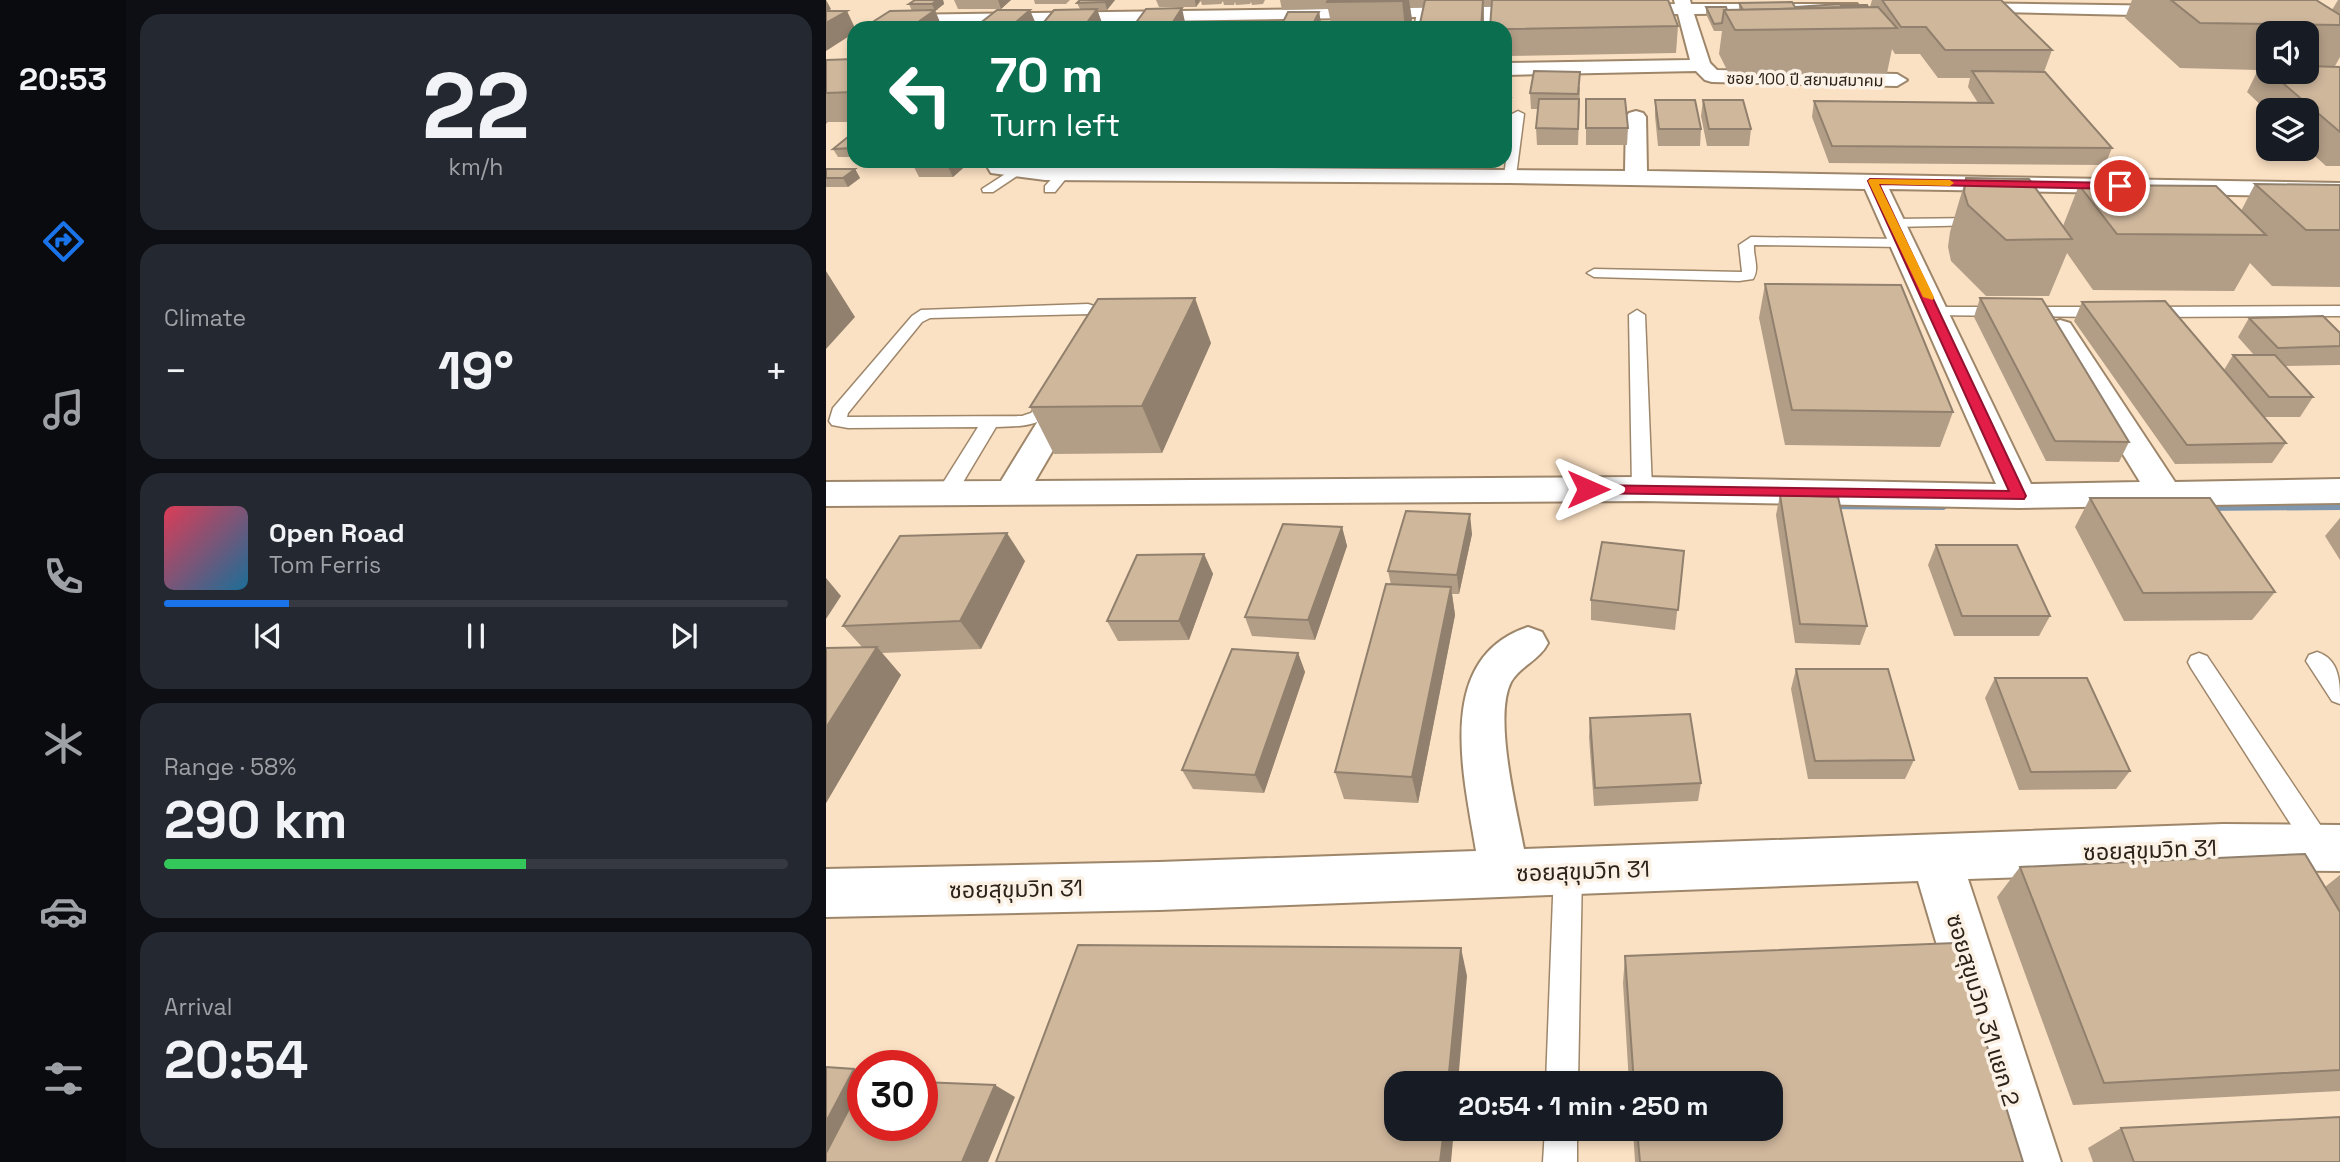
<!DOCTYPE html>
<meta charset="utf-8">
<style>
:root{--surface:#171b24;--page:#242831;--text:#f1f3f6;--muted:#9ea1a6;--line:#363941;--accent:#1a73e8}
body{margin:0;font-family:"Space Grotesk","Noto Sans Thai",sans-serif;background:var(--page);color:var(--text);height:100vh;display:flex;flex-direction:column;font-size:26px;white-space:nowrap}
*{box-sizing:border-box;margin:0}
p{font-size:23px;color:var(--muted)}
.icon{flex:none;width:38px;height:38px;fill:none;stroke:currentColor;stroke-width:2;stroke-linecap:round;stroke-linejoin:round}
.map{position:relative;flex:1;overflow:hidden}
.panel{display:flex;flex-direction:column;gap:14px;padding:14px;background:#0d0f14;width:700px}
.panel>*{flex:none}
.guide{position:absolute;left:21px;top:21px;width:665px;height:147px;border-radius:21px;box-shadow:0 4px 10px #0003;background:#0b6e4f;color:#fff;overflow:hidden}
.buttons{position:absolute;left:1430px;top:21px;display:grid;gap:14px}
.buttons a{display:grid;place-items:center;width:63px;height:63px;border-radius:14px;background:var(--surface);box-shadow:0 4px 10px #0003;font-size:35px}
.speed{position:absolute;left:21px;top:1050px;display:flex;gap:14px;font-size:35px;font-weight:700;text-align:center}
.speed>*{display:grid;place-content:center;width:91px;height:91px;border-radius:50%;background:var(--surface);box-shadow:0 4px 10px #0003;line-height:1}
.speed .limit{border:10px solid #d22;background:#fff;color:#111}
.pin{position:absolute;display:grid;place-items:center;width:60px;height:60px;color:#fff;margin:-30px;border:4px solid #fff;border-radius:50%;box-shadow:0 2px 7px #0007}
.me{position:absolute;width:77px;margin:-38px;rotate:90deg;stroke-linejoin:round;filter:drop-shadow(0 0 5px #0008)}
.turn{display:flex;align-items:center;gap:24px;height:147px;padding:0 28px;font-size:32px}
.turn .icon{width:91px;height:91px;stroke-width:2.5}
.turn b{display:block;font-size:49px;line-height:60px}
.big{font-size:52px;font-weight:800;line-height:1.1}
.panel .tile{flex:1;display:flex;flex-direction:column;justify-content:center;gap:10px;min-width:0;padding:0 24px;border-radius:21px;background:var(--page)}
.panel .dial{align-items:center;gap:0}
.dial b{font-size:91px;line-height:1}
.song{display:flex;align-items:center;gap:21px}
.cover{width:84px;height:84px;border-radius:10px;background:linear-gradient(135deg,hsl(350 70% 55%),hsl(200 70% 35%))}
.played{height:7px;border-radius:4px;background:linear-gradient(90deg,var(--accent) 20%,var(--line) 20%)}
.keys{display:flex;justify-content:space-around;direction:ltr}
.heat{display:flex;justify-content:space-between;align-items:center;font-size:38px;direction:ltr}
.charge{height:10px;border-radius:5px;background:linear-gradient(90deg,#34c759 58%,var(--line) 0)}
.trip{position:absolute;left:558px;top:1071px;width:399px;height:70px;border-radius:21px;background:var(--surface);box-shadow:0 4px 10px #0003;font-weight:800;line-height:70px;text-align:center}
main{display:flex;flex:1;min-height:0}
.tabs{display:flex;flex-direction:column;width:126px;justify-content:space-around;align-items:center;background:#090b0e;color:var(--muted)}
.tabs .icon{width:49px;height:49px}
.tabs .current{color:var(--accent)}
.tabs b{font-size:32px;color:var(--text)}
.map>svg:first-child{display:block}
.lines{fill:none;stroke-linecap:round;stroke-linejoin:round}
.stream{fill:#7f96af;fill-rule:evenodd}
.lane-casing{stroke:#9e866a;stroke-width:3}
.street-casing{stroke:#9e866a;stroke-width:4}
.lane{fill:#fff;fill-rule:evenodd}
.street{fill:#fff;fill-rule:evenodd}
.wall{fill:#b29d86;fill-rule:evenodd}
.shaded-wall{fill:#91806d}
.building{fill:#cfb79c;stroke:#91806d;stroke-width:2}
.route{fill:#e11d48;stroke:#92132f;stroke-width:2}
.slow{fill:#f59e0b}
.labels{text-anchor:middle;stroke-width:7;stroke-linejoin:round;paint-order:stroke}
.far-street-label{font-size:16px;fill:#2c2217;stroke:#fcf1e5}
.near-street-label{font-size:23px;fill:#2c2217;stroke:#fcf1e5}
</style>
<main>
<nav class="tabs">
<b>20:53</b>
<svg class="icon current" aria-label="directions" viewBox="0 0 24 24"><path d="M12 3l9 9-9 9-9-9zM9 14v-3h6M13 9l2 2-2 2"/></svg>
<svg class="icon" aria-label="music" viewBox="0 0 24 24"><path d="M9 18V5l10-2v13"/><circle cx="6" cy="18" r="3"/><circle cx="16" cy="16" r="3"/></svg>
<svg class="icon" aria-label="phone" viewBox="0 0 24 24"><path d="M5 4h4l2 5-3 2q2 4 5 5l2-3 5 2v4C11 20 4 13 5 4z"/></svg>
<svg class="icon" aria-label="climate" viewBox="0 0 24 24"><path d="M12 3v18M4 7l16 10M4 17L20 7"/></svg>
<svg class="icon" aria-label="car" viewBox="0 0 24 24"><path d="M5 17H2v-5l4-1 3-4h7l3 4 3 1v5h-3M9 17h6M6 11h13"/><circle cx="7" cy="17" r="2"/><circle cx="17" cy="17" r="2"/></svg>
<svg class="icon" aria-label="filters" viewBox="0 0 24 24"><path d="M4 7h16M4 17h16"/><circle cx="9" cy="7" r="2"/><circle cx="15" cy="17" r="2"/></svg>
</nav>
<section class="panel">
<div class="tile dial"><b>22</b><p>km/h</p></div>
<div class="tile"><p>Climate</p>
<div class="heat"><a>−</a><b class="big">19°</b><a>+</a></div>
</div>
<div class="tile">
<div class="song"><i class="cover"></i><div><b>Open Road</b><p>Tom Ferris</p></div></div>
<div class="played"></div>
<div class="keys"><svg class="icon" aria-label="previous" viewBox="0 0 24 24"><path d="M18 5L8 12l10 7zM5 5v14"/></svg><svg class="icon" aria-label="pause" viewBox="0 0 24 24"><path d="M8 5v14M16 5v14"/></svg><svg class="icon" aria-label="next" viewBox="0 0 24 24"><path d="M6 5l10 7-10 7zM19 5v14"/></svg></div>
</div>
<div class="tile"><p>Range · 58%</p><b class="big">290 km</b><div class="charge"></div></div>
<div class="tile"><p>Arrival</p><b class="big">20:54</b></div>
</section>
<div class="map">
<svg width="1514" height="1162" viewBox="0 0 1514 1162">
<rect width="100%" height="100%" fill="#fbe1c3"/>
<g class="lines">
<!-- stream -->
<g class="stream">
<polygon points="1000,502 1118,502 1124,506 1118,510 996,509 994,506 996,503"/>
<polygon points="1514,502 1514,510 1374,511 1368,507 1374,503"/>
</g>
<!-- lane casing -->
<g class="lane-casing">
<g id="lane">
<polygon points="662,9 667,12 667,28 657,28 657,12"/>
<polygon points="596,10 601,13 598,28 588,28 591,13"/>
<polygon points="692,111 698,114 690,176 684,180 678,176 686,114"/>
<polygon points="190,167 196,171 194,174 167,192 157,192 156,189"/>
<polygon points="238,169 244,173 242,176 229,192 219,192 219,186 234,170"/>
<polygon points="1153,218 1160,222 1158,225 1067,227 1060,223 1067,219"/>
<path d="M 925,237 L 1077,239 L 1084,243 L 1077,247 L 928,245 C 927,257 934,268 927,279 L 913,281 L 768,277 L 761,273 L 768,269 L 916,272 L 913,245 Z"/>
<path d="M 262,304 L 278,309 L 281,312 L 279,321 L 226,411 C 211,428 192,426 170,427 L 127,499 L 113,499 L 110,494 L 152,427 L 22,428 L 6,425 L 3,421 L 7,408 L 86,316 L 95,310 ZM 265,314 L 213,404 L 205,413 L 196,416 L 21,417 L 22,413 L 96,322 L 104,318 Z"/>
<polygon points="1514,306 1514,316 1322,317 1314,312 1322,307"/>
<polygon points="1110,307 1279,307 1287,312 1279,317 1105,315 1102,312"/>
<polygon points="811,310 819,315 826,489 823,493 809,493 806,489 803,315"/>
<path d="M 1491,652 C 1514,659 1514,683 1514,704 L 1506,701 L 1480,661 L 1483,655 Z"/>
<polygon points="1373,653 1381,656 1503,838 1507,847 1503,856 1494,859 1485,856 1365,668 1362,662 1365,656"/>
<polygon points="742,858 752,862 756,871 752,1083 720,1083 728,871 732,862"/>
<polygon points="719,1129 751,1129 751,1162 717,1162"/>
</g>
</g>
<!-- street casing -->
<g class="street-casing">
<g id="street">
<polygon points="848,0 864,0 865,4 1031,4 1033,7 1031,10 1025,12 868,14 884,63 891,70 1071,74 1081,80 1071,86 886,82 879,80 870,71 679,75 679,63 864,60 852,14 795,15 787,10 795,5 849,4"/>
<polygon points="1131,3 1354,6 1362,11 1354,16 1125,11 1123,8 1125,5"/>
<polygon points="717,6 725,11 723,15 71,25 63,20 71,15"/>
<polygon points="810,111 817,113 820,117 821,171 1514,183 1514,197 1063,189 1205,484 1314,482 1220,329 1224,323 1234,320 1244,323 1349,482 1514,479 1514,503 1193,508 816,501 0,506 0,482 175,481 234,385 245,383 256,385 261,392 209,481 816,477 1170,484 1039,189 684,183 219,180 165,173 162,168 166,161 188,161 219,166 799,171 800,117 803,113"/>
<path d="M 702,627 L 716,632 L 722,643 C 714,660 694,666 685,682 C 667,717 691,811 698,849 L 1397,824 L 1514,825 L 1514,871 L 1397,870 L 1142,879 L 1235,1162 L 1175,1162 L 1092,881 L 333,910 L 0,917 L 0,869 L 333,862 L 650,851 C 638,777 607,658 702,627 Z"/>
</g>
</g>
<!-- lane -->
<use href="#lane" class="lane"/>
<!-- street -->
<use href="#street" class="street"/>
</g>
<!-- wall -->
<g class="wall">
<polygon points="89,0 117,0 118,4 109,11 115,25 111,28 43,28 42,25 86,11 83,4"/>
<polygon points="128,0 185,0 175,9 132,9"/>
<polygon points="208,0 244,0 240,4 209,4"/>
<polygon points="254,0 289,0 281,10 271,10 276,23 254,9 251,3"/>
<polygon points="330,0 439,0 437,4 426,5 425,2 424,4 410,5 409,2 408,5 398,5 397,1 395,4 376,5 375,1 370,7 333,7"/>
<polygon points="454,0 842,0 852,26 850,53 679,56 679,28 666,6 658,6 658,28 593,28 597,7 584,7 586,20 584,28 454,28 493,12 496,28 506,28 502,9 456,10"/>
<polygon points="1046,0 1175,0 1226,50 1218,72 1286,148 1279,165 1003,163 986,117 988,101 1152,103 1142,87 1144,78 1112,78 1094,54 1069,54 1066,49 1061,73 904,76 893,54 896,31 888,31 880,14 880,7 901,10 913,10 913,3 969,7 1015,5 1042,7 1044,7"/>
<path d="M 1306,0 L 1490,0 L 1506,10 L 1512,0 L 1514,0 L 1514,57 L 1509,66 L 1514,67 L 1514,166 L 1500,166 L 1480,148 L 1480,110 L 1442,110 L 1442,112 L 1421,92 L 1432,70 L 1354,68 L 1299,18 ZM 1442,33 L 1480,33 L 1480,72 L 1442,72 Z"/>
<polygon points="28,59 28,122 2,122 0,124 0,60"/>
<polygon points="754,87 752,145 711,145 710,128 712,109 705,109 704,93"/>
<polygon points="760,99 802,128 801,145 760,145"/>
<polygon points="829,100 875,129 874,146 832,146 829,116"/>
<polygon points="877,100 925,129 923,146 881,146 875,116"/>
<polygon points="28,132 28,157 12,157 7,149"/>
<polygon points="85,161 145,161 127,177 93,177"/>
<polygon points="213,161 276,161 273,164 214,163"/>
<polygon points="0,169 29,169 34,178 22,187 0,187"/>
<polygon points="1140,178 1237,226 1253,185 1415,211 1429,184 1514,185 1514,287 1446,286 1424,263 1408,291 1267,290 1241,253 1223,296 1160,296 1125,261 1122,247 1124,232"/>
<polygon points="939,284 1127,412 1114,447 959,445 933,318"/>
<polygon points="1154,298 1303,442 1293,462 1220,461 1148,317"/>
<polygon points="1256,302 1398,370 1407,355 1428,355 1412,337 1423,318 1514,333 1514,365 1459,366 1487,397 1474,417 1437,417 1460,443 1446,463 1349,464 1248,321"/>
<polygon points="385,343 336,453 228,454 204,407"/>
<polygon points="954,495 1041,626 1034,645 969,643 950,515"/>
<polygon points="1264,498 1449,592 1426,620 1298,621 1249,527"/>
<polygon points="1514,518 1514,560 1499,536"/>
<polygon points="516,527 521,546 489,640 426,636 419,617"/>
<polygon points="646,534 633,594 626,594 629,615 592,803 518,799 509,772 565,585 562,571"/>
<polygon points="1110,545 1224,616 1213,636 1128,636 1102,565"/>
<polygon points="858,551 849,630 765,620 765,600"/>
<polygon points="378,554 387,574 363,640 292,641 281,621"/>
<polygon points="199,561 155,649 56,653 75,675 0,803 0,648 36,647 17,626"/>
<polygon points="472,653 479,672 438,793 367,789 356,770"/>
<polygon points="970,669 1088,760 1079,779 982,779 965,689"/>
<polygon points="1169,678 1304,771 1290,789 1193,790 1159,698"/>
<polygon points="764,718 875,783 872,801 768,806 763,737"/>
<polygon points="1194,867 1499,887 1514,875 1514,1091 1247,1105 1171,897"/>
<polygon points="799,956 1197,1162 809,1162 807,1129 945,1129 945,1083 803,1083 797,983"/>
<polygon points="1295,1128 1514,1162 1267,1162 1262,1148"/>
</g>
<!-- shaded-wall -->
<g class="shaded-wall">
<polygon points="0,0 5,9 0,12"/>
<polygon points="111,0 117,0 118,4 109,11 106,4"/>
<polygon points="172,0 185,0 175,9"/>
<polygon points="281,0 289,0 281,10 279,2"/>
<polygon points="369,0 374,0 370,7"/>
<polygon points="576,0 583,0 586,20 584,28 579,28"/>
<polygon points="657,0 658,28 655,28"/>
<polygon points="356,8 359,22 356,28 343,28"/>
<polygon points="271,9 276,23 272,28 257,28"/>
<polygon points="109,10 115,25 111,28 90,28 88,25"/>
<polygon points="204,10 210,24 206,28 183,28"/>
<polygon points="21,11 29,28 28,28 28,33 0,51 0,23"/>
<polygon points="493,12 496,28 485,28"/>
<polygon points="685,98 685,114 679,134 679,114"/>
<polygon points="119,161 145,161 127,177"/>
<polygon points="29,169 34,178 22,187 17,178"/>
<polygon points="0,271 29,317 0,349"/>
<polygon points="369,298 385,343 336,453 316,406"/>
<polygon points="644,514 646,534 633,594 631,575"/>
<polygon points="516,527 521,546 489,640 482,620"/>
<polygon points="181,533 199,561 155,649 134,621"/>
<polygon points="378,554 387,574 363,640 353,621"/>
<polygon points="0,578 15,596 0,619"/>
<polygon points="625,587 629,615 592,803 586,777"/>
<polygon points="51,647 75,675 0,803 0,728"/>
<polygon points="472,653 479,672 438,793 429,775"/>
<polygon points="635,948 641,976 632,1083 622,1083"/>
<polygon points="28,1069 37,1073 37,1112 0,1162 0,1122"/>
<polygon points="169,1085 189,1097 162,1162 136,1162"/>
<polygon points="618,1129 628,1129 625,1162 614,1162"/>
</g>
<!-- building -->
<g class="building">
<polygon points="89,0 111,0 106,4 83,4"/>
<polygon points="254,0 281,0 279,2 251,3"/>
<polygon points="502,0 576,0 576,1 501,2"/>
<polygon points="599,0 657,0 655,28 593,28"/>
<polygon points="666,0 842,0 852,26 679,29 679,28 664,28"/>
<polygon points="1056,0 1175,0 1226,50 1119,50 1100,27 1075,27"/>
<polygon points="1345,0 1490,0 1514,15 1514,25 1374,23"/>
<polygon points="966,2 969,7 1014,4 1016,7 917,10 913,3"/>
<polygon points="1015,5 1041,5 1042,7 1016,7"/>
<polygon points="880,7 900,7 901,10 898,10 896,23 888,24"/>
<polygon points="1052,7 1071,28 909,30 898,10"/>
<polygon points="356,8 343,28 306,28 320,9"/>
<polygon points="271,9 257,28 213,28 228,10"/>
<polygon points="109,10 88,25 42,25 64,11"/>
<polygon points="171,10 204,10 183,28 148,28"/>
<polygon points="0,11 21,11 0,23"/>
<polygon points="462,12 493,12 485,28 567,27 566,28 454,28"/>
<polygon points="151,24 147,28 122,28 126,25"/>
<polygon points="28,59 28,92 0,93 0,60"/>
<polygon points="1435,64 1442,64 1442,70"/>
<polygon points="1480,66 1514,67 1514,132 1444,72 1480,72"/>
<polygon points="708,71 754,72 752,94 704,93"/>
<polygon points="1146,71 1219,72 1286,148 1006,146 988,101 1167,103"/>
<polygon points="679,98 685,98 679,114"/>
<polygon points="713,99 753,99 752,129 710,128"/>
<polygon points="760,99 799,99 802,128 760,128"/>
<polygon points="829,100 869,100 875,129 833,129"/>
<polygon points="877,100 917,100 925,129 883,129"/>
<polygon points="28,132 28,148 7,149"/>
<polygon points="0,169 29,169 17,178 0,178"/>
<polygon points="1140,178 1203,179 1246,239 1180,240 1142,205 1138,192"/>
<polygon points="1429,184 1514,185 1514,230 1480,230"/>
<polygon points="1253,185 1390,186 1440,235 1291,234"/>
<polygon points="939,284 1075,285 1127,412 966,410"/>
<polygon points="369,298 316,406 204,407 272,299"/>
<polygon points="1154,298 1216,299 1303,442 1229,441"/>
<polygon points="1339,301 1460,443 1361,445 1256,302"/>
<polygon points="1497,316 1514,333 1514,346 1452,348 1423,318"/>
<polygon points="1407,355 1449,355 1487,397 1443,397"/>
<polygon points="954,495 1012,497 1041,626 974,624"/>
<polygon points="1264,498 1384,498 1449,592 1317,593"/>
<polygon points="580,511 644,514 631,575 562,571"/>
<polygon points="457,524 516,527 482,620 419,617"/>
<polygon points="181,533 134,621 17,626 74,536"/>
<polygon points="776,542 858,551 852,610 765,600"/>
<polygon points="1110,545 1191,545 1224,616 1136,616"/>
<polygon points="378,554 353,621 281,621 311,555"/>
<polygon points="560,584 625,587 586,777 509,772"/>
<polygon points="51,647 0,728 0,648"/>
<polygon points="406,649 472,653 429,775 356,770"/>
<polygon points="970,669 1062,669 1088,760 989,761"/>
<polygon points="1169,678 1261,678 1304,771 1205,772"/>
<polygon points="864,714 875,783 769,788 764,718"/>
<polygon points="1479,854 1514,912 1514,1070 1278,1083 1194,867"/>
<polygon points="1129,943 1197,1162 814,1162 811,1129 945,1129 945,1083 808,1083 799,956"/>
<polygon points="252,945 635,948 622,1083 570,1083 570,1129 618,1129 614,1162 170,1162"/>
<polygon points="0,1067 28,1069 0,1122"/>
<polygon points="37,1082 37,1125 96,1125 96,1082 169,1085 136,1162 0,1162 0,1153"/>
<polygon points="1514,1117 1514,1162 1308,1162 1295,1128"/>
</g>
<!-- route -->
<polygon class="route" points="1044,179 1294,183 1299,186 1294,189 1053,184 1200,496 1198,499 756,493 754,489 762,485 1183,491 1042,181"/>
<!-- slow -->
<polygon class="slow" points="1044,179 1124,180 1128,183 1124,186 1053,184 1108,297 1107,300 1097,297 1042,181"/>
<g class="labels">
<!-- far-street labels -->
<g class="far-street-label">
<text transform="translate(979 79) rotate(1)" y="6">ซอย 100 ปี สยามสมาคม</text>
</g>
<!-- near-street labels -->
<g class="near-street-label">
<text transform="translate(1324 850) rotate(-2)" y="8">ซอยสุขุมวิท 31</text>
<text transform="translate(757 871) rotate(-2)" y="8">ซอยสุขุมวิท 31</text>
<text transform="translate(190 889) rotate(-1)" y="8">ซอยสุขุมวิท 31</text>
<text transform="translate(1157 1010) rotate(73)" y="8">ซอยสุขุมวิท 31 แยก 2</text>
</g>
</g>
</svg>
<div class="buttons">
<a><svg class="icon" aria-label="sound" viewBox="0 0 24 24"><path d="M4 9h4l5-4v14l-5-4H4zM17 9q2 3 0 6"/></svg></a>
<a><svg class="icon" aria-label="layers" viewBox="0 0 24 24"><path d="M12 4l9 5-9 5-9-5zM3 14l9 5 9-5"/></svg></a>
</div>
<div class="speed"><div class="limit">30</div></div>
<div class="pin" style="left:1294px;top:186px;background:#d93025"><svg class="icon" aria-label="arrive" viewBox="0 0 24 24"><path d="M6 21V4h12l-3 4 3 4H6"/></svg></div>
<svg class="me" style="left:762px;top:489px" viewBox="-20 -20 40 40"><path d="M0-17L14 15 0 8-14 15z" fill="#e11d48" stroke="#fff" stroke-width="4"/></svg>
<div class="trip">20:54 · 1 min · 250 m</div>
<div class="guide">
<div class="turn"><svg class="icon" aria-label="left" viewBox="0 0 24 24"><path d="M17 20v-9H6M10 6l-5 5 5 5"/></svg><div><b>70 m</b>Turn left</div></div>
</div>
</div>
</main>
